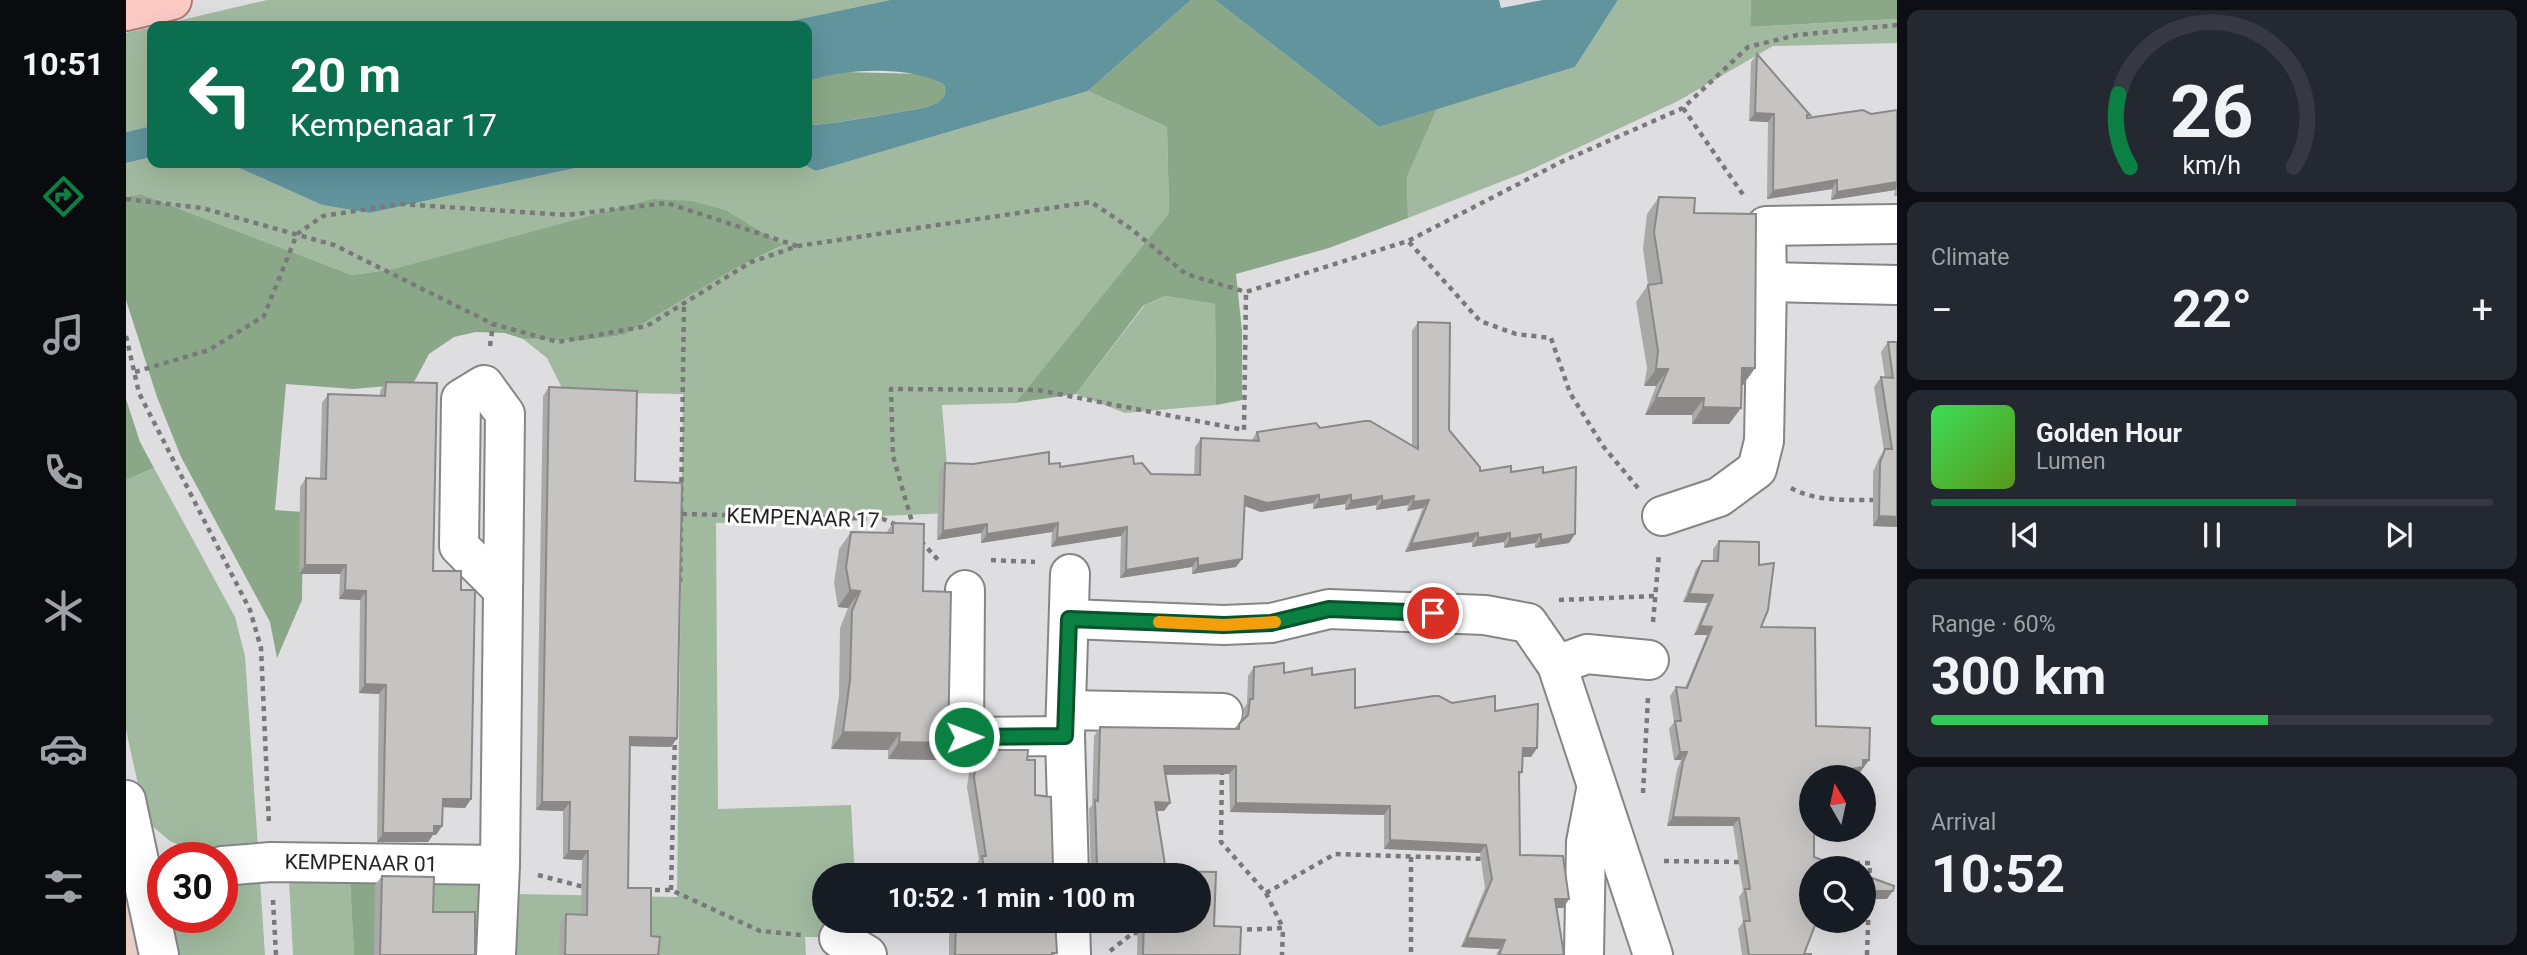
<!DOCTYPE html>
<meta charset="utf-8">
<style>
:root{--surface:#171b24;--page:#242831;--text:#f1f3f6;--muted:#9ea1a6;--line:#363941;--accent:#0b8043}
body{margin:0;font-family:Roboto,sans-serif;background:var(--page);color:var(--text);height:100vh;display:flex;flex-direction:column;font-size:26px;white-space:nowrap}
*{box-sizing:border-box;margin:0}
p{font-size:23px;color:var(--muted)}
.icon{flex:none;width:38px;height:38px;fill:none;stroke:currentColor;stroke-width:2;stroke-linecap:round;stroke-linejoin:round}
.map{position:relative;flex:1;overflow:hidden}
.side{display:flex;flex-direction:column;gap:10px;padding:10px;background:#0d0f14;width:630px}
.side>*{flex:none}
.banner{position:absolute;left:21px;top:21px;width:665px;height:147px;border-radius:14px;box-shadow:0 7px 28px #0002;background:#0b6e4f;color:#fff;overflow:hidden}
.needle{width:46px;rotate:351deg}
.tools{position:absolute;left:1673px;top:765px;display:grid;gap:14px}
.tools a{display:grid;place-items:center;width:77px;height:77px;border-radius:50%;background:var(--surface);box-shadow:0 7px 28px #0002;font-size:35px}
.speed{position:absolute;left:21px;top:842px;display:flex;gap:14px;font-size:35px;font-weight:700;text-align:center}
.speed>*{display:grid;place-content:center;width:91px;height:91px;border-radius:50%;background:var(--surface);box-shadow:0 7px 28px #0002;line-height:1}
.speed .limit{border:10px solid #d22;background:#fff;color:#111}
.pin{position:absolute;display:grid;place-items:center;width:60px;height:60px;color:#fff;margin:-30px;border:4px solid #fff;border-radius:50%;box-shadow:0 2px 7px #0007}
.me{position:absolute;width:77px;margin:-38px;rotate:89deg;stroke-linejoin:round;filter:drop-shadow(0 0 5px #0008)}
.turn{display:flex;align-items:center;gap:24px;height:147px;padding:0 28px;font-size:32px}
.turn .icon{width:91px;height:91px;stroke-width:2.5}
.turn b{display:block;font-size:49px;line-height:60px}
.big{font-size:52px;font-weight:700;line-height:1.1}
.side .card{flex:1;display:flex;flex-direction:column;justify-content:center;gap:10px;min-width:0;padding:0 24px;border-radius:14px;background:var(--page)}
.side .dial{align-items:center;gap:0}
.dial svg{height:182px;overflow:visible;fill:none;stroke:var(--line);stroke-width:7;stroke-linecap:round;text-anchor:middle}
.dial text{fill:var(--text);stroke:none}
.song{display:flex;align-items:center;gap:21px}
.cover{width:84px;height:84px;border-radius:10px;background:linear-gradient(135deg,hsl(130 70% 55%),hsl(90 70% 35%))}
.played{height:7px;border-radius:4px;background:linear-gradient(90deg,var(--accent) 65%,var(--line) 65%)}
.keys{display:flex;justify-content:space-around;direction:ltr}
.heat{display:flex;justify-content:space-between;align-items:center;font-size:38px;direction:ltr}
.charge{height:10px;border-radius:5px;background:linear-gradient(90deg,#34c759 60%,var(--line) 0)}
.trip{position:absolute;left:686px;top:863px;width:399px;height:70px;border-radius:35px;background:var(--surface);box-shadow:0 7px 28px #0002;font-weight:700;line-height:70px;text-align:center}
main{display:flex;flex:1;min-height:0}
.dock{display:flex;flex-direction:column;width:126px;justify-content:space-around;align-items:center;background:#090b0e;color:var(--muted)}
.dock .icon{width:49px;height:49px}
.dock .active{color:var(--accent)}
.dock b{font-size:32px;color:var(--text)}
.map>svg:first-child{display:block}
.commercial{fill:#e7cec7}
.green{fill:#a1ba9f}
.forest{fill:#8aa888}
.water{fill:#61949d}
.lines{fill:none;stroke-linecap:round;stroke-linejoin:round}
.minor-casing{stroke:#848586;stroke-width:42}
.major-casing{stroke:#b07a74;stroke-width:42}
.path{stroke:#79797b;stroke-width:4.5;stroke-dasharray:5 5;stroke-linecap:butt}
.minor{stroke:#fff;stroke-width:38}
.major{stroke:#fdcbc5;stroke-width:38}
.wall{fill:#a9a9a8}
.shaded-wall{fill:#8a8988}
.building{fill:#c5c4c3;stroke:#8a8988;stroke-width:2}
.route-casing{stroke:#07532c;stroke-width:18}
.route{stroke:#0b8043;stroke-width:12}
.slow{stroke:#f59e0b;stroke-width:12}
.labels{text-anchor:middle;stroke-width:6;stroke-linejoin:round;paint-order:stroke}
.street-label{font-size:21px;fill:#242425;stroke:#fff}
</style>
<main>
<nav class="dock">
<b>10:51</b>
<svg class="icon active" aria-label="directions" viewBox="0 0 24 24"><path d="M12 3l9 9-9 9-9-9zM9 14v-3h6M13 9l2 2-2 2"/></svg>
<svg class="icon" aria-label="music" viewBox="0 0 24 24"><path d="M9 18V5l10-2v13"/><circle cx="6" cy="18" r="3"/><circle cx="16" cy="16" r="3"/></svg>
<svg class="icon" aria-label="phone" viewBox="0 0 24 24"><path d="M5 4h4l2 5-3 2q2 4 5 5l2-3 5 2v4C11 20 4 13 5 4z"/></svg>
<svg class="icon" aria-label="climate" viewBox="0 0 24 24"><path d="M12 3v18M4 7l16 10M4 17L20 7"/></svg>
<svg class="icon" aria-label="car" viewBox="0 0 24 24"><path d="M5 17H2v-5l4-1 3-4h7l3 4 3 1v5h-3M9 17h6M6 11h13"/><circle cx="7" cy="17" r="2"/><circle cx="17" cy="17" r="2"/></svg>
<svg class="icon" aria-label="filters" viewBox="0 0 24 24"><path d="M4 7h16M4 17h16"/><circle cx="9" cy="7" r="2"/><circle cx="15" cy="17" r="2"/></svg>
</nav>
<div class="map">
<svg width="1771" height="955" viewBox="0 0 1771 955">
<rect width="100%" height="100%" fill="#dedee0"/>
<!-- commercial -->
<polygon class="commercial" points="0,838 25,955 0,955"/>
<!-- green -->
<g class="green">
<polygon points="141,0 764,0 641,26 30,26"/>
<polygon points="1492,0 1625,0 1624,27 1771,19 1771,43 1647,46 1552,101 1400,172 1282,218 1281,177 1311,109 1449,67"/>
<polygon points="26,27 26,126 0,132 0,33"/>
<polygon points="962,91 1041,127 1043,213 889,403 816,405 825,513 590,523 592,809 725,805 729,875 698,875 698,920 732,921 733,937 679,937 680,955 306,955 301,883 359,884 391,894 551,897 557,394 438,392 421,358 397,339 454,341 498,335 608,269 656,246 268,269 226,275 15,194 0,197 0,163 26,157 26,163 102,163 196,205 244,213 472,163 674,163 690,171"/>
<polygon points="1039,296 1089,304 1090,405 999,413 950,394 1018,306"/>
<polygon points="28,468 109,617 119,656 132,848 60,848 44,841 20,821 0,730 0,480"/>
<polygon points="96,879 134,879 139,955 49,955 40,917 96,917"/>
<polygon points="163,880 224,881 228,955 167,955"/>
</g>
<!-- forest -->
<g class="forest">
<polygon points="1065,0 1089,0 1253,127 1311,109 1281,177 1282,218 1203,248 1110,274 1116,331 1116,400 1090,405 1089,304 1039,296 1017,306 950,394 889,403 1043,213 1041,127 962,91"/>
<polygon points="1625,0 1771,0 1771,19 1624,27"/>
<path d="M 717,72 L 797,74 L 818,85 C 821,93 819,99 811,103 C 800,108 785,110 774,112 C 745,117 716,122 687,125 L 681,123 L 681,82 L 698,75 Z"/>
<polygon points="15,194 226,275 268,269 526,199 566,201 599,210 657,245 608,269 498,335 454,341 397,339 379,333 350,332 328,337 303,354 287,384 227,389 160,384 149,510 177,512 176,600 151,658 144,622 55,457 31,397 0,300 0,197"/>
<polygon points="0,399 14,442 28,468 0,480"/>
<polygon points="224,881 301,883 306,955 228,955"/>
</g>
<!-- water -->
<g class="water">
<path d="M 764,0 L 1065,0 L 962,91 L 690,171 L 674,163 L 681,163 L 681,123 L 688,125 C 717,122 745,117 774,112 C 786,110 800,108 811,103 C 819,98 821,93 818,85 C 787,65 714,68 681,82 L 681,26 L 641,26 Z"/>
<polygon points="1089,0 1373,0 1375,8 1417,0 1492,0 1449,67 1253,127"/>
<polygon points="26,126 26,157 0,163 0,132"/>
<polygon points="102,163 472,163 244,213 196,205"/>
</g>
<g class="lines">
<!-- minor casing -->
<g class="minor-casing">
<g id="minor">
<polyline points="1641,282 1771,285"/>
<polyline points="1536,516 1593,497 1631,469 1638,441 1641,282 1640,226 1771,224"/>
<polyline points="839,590 838,737 939,736 944,574"/>
<polyline points="943,619 1098,625 1145,623 1203,609 1359,615 1402,623 1431,665 1527,955"/>
<polyline points="1431,665 1461,654 1523,660"/>
<polyline points="940,710 1097,713"/>
<polyline points="939,736 943,875"/>
<polyline points="0,800 33,955"/>
<polyline points="96,866 145,862 374,865"/>
<polyline points="944,920 945,955"/>
<polyline points="713,938 741,955"/>
<polyline points="370,955 374,865 379,414 358,385 335,399 333,546 376,589"/>
<polyline points="1458,955 1460,842 1470,790"/>
</g>
</g>
<!-- major casing -->
<g class="major-casing">
<polyline id="major" points="0,11 46,0"/>
</g>
<!-- path -->
<g class="path">
<polyline points="1557,108 1618,196"/>
<polyline points="0,199 76,208 208,245 367,324 432,342 521,326 625,262 672,246 965,202 1004,228 1060,274 1120,292 1282,241 1437,161 1557,108 1622,47 1671,35 1771,25"/>
<polyline points="1283,242 1354,321 1390,334 1425,338 1444,393 1477,446 1512,488"/>
<polyline points="0,336 13,393 124,610 135,648 143,825"/>
<polyline points="364,346 367,324"/>
<polyline points="9,372 83,350 138,316 171,234 197,216 274,204 441,215 541,203 671,246"/>
<path d="M 1665,488 C 1690,502 1724,500 1753,500"/>
<polyline points="556,514 757,519 771,525"/>
<polyline points="788,529 767,456 765,389 912,390 1118,430 1120,292"/>
<polyline points="795,541 813,561"/>
<polyline points="865,560 909,562"/>
<polyline points="554,582 558,304"/>
<polyline points="1433,600 1530,596"/>
<polyline points="1527,622 1533,554"/>
<polyline points="1096,770 1095,842 1140,893 1209,854 1359,859"/>
<polyline points="1517,793 1522,697"/>
<polyline points="1285,857 1285,955"/>
<polyline points="1538,861 1616,862"/>
<polyline points="1699,863 1744,863 1743,883"/>
<polyline points="412,875 462,888"/>
<polyline points="519,890 545,890 634,931 676,935"/>
<polyline points="545,890 549,734"/>
<polyline points="1140,893 1157,928"/>
<polyline points="147,900 150,955"/>
<polyline points="1111,930 1157,928 1156,955"/>
<polyline points="984,951 1007,933 1018,933"/>
<polyline points="1741,955 1743,895"/>
</g>
<!-- minor -->
<use href="#minor" class="minor"/>
<!-- major -->
<use href="#major" class="major"/>
</g>
<!-- wall -->
<g class="wall">
<polygon points="1631,54 1682,118 1745,114 1771,110 1771,196 1768,196 1769,190 1705,200 1706,189 1641,199 1642,122 1623,121 1625,62"/>
<polygon points="1533,197 1568,213 1629,368 1617,385 1615,385 1615,408 1603,424 1566,424 1566,415 1519,415 1530,386 1518,386 1521,368 1510,302 1522,285 1517,249 1521,214"/>
<polygon points="1292,322 1323,430 1354,471 1417,473 1449,534 1443,543 1409,548 1409,543 1378,548 1378,542 1346,547 1346,542 1279,552 1297,508 1281,511 1282,505 1250,510 1250,505 1219,510 1219,504 1187,509 1187,503 1135,512 1119,506 1116,559 1110,567 1066,574 1066,567 994,578 995,536 925,547 926,532 855,543 855,533 811,540 813,472 819,463 923,464 934,467 1008,464 1025,474 1068,475 1069,447 1075,438 1125,441 1131,432 1194,428 1286,445 1286,331"/>
<polygon points="1762,342 1771,342 1771,527 1747,526 1747,472 1753,458 1758,451 1748,387 1755,377 1759,377 1755,352"/>
<polygon points="260,382 307,571 335,590 345,799 339,808 317,807 316,826 310,835 307,835 302,842 251,842 253,694 233,693 234,600 213,599 214,574 173,574 174,487 180,478 194,478 196,403 202,394 254,395 254,391"/>
<polygon points="423,387 509,481 551,738 545,747 504,746 502,888 525,936 532,955 433,955 434,923 440,914 455,914 456,860 437,859 437,811 410,810 417,396"/>
<polygon points="767,523 797,591 810,760 762,759 762,750 705,749 713,696 714,628 722,608 712,607 708,583 713,549 725,532 760,533"/>
<polygon points="1593,541 1633,565 1635,627 1690,726 1743,760 1732,775 1720,777 1685,777 1685,868 1678,954 1685,955 1616,955 1612,929 1617,922 1613,897 1617,891 1607,826 1541,826 1551,770 1555,760 1548,760 1543,729 1548,722 1544,696 1550,687 1559,688 1581,635 1568,635 1581,603 1557,602 1570,569 1576,561 1587,561 1587,549"/>
<polygon points="1158,663 1158,673 1186,668 1186,675 1229,669 1229,708 1308,696 1313,696 1326,703 1369,696 1369,711 1412,704 1411,748 1405,757 1397,757 1396,772 1393,777 1394,855 1437,856 1443,899 1437,908 1431,908 1438,955 1370,955 1373,949 1335,947 1359,888 1354,853 1258,849 1258,815 1104,812 1103,774 1039,775 1044,803 1038,811 1031,811 1040,871 1090,872 1088,926 1115,927 1114,955 1011,955 1012,920 1073,920 1073,875 965,875 963,809 966,805 968,736 974,727 1109,729 1116,720 1118,708 1121,703 1122,676 1128,667"/>
<polygon points="851,750 901,760 909,795 930,875 851,875 850,865 853,860 841,787 845,759"/>
<polygon points="256,876 307,912 349,955 248,955 249,885"/>
<polygon points="859,920 929,920 929,955 823,955 823,934 830,925 859,925"/>
</g>
<!-- shaded-wall -->
<g class="shaded-wall">
<polygon points="1629,113 1648,114 1642,122 1623,121"/>
<polygon points="1711,180 1706,189 1641,199 1647,191"/>
<polygon points="1771,182 1771,187 1769,190 1705,200 1711,192"/>
<polygon points="1616,368 1629,368 1617,385 1604,385"/>
<polygon points="1530,369 1542,369 1530,386 1518,386"/>
<polygon points="1530,398 1578,398 1566,415 1519,415"/>
<polygon points="1577,407 1615,408 1603,424 1566,424"/>
<polygon points="1193,495 1187,503 1135,512 1113,504 1119,496"/>
<polygon points="1225,495 1219,504 1187,509 1193,500"/>
<polygon points="1256,496 1250,505 1219,510 1225,501"/>
<polygon points="1288,496 1282,505 1250,510 1256,501"/>
<polygon points="1303,500 1297,508 1281,511 1287,502"/>
<polygon points="1753,516 1771,517 1771,527 1747,526"/>
<polygon points="932,523 926,532 855,543 861,534"/>
<polygon points="861,524 855,533 811,540 817,531"/>
<polygon points="1001,527 995,536 925,547 931,538"/>
<polygon points="1352,533 1346,542 1279,552 1285,544"/>
<polygon points="1384,533 1378,542 1346,547 1352,538"/>
<polygon points="1415,534 1409,543 1378,548 1384,539"/>
<polygon points="1449,534 1443,543 1409,548 1415,540"/>
<polygon points="1072,558 1066,567 994,578 1000,570"/>
<polygon points="1116,559 1110,567 1066,574 1072,566"/>
<polygon points="179,565 220,565 214,574 173,574"/>
<polygon points="219,590 240,591 234,600 213,599"/>
<polygon points="724,590 734,591 722,608 712,607"/>
<polygon points="1563,594 1587,595 1581,603 1557,602"/>
<polygon points="1574,626 1586,627 1581,635 1568,635"/>
<polygon points="239,684 260,685 253,694 233,693"/>
<polygon points="717,732 774,733 762,750 705,749"/>
<polygon points="504,737 551,738 545,747 498,746"/>
<polygon points="773,742 822,743 810,760 762,759"/>
<polygon points="1397,748 1411,748 1405,757 1391,757"/>
<polygon points="1554,752 1561,752 1555,760 1548,760"/>
<polygon points="1737,760 1743,760 1732,775 1720,777 1687,777 1689,775"/>
<polygon points="1038,766 1110,766 1103,774 1032,775"/>
<polygon points="317,799 345,799 339,808 311,807"/>
<polygon points="416,802 444,802 437,811 410,810"/>
<polygon points="1029,802 1044,803 1038,811 1023,811"/>
<polygon points="1110,803 1264,806 1258,815 1104,812"/>
<polygon points="1547,817 1613,818 1607,826 1541,826"/>
<polygon points="308,826 316,826 310,835 307,835 302,842 251,842 257,833"/>
<polygon points="1264,840 1360,845 1354,853 1258,849"/>
<polygon points="443,851 462,851 456,860 437,859"/>
<polygon points="1738,891 1767,891 1761,899 1738,899"/>
<polygon points="1429,899 1443,899 1437,908 1423,908"/>
<polygon points="1341,938 1379,940 1373,949 1335,947"/>
</g>
<!-- building -->
<g class="building">
<polygon points="1631,54 1684,115 1681,115 1681,118 1737,110 1745,114 1771,110 1771,182 1711,192 1711,180 1647,191 1648,114 1629,113"/>
<polygon points="1533,197 1569,198 1568,213 1630,214 1629,368 1616,368 1615,408 1577,407 1578,398 1530,398 1542,369 1530,369 1532,351 1522,285 1536,283 1528,232"/>
<polygon points="1292,322 1324,323 1323,430 1354,467 1354,471 1385,466 1385,472 1417,467 1417,473 1450,467 1449,534 1415,540 1415,534 1384,539 1384,533 1352,538 1352,533 1285,544 1303,500 1287,502 1288,496 1256,501 1256,496 1225,501 1225,495 1193,500 1193,495 1141,503 1119,496 1116,559 1072,566 1072,558 1000,570 1001,527 931,538 932,523 861,534 861,524 817,531 819,463 847,464 923,452 923,464 934,463 934,467 1007,456 1008,464 1016,463 1025,474 1074,475 1075,438 1133,441 1131,432 1190,423 1194,428 1239,421 1244,421 1292,449"/>
<polygon points="1762,342 1771,342 1771,517 1753,516 1754,463 1759,449 1766,449 1755,377 1767,378"/>
<polygon points="260,382 311,383 307,571 335,571 335,590 349,590 345,799 317,799 316,826 308,826 308,833 257,833 260,685 239,684 240,591 219,590 220,565 179,565 180,478 200,479 202,394 259,396"/>
<polygon points="423,387 511,391 509,481 556,483 551,738 504,737 502,888 525,888 525,936 534,937 532,955 439,955 440,914 461,915 462,851 443,851 444,802 416,802"/>
<polygon points="767,523 798,524 797,591 825,592 822,743 773,742 774,733 717,732 724,680 726,611 734,591 724,590 720,567 725,532 767,533"/>
<polygon points="1593,541 1633,542 1633,565 1648,563 1642,610 1635,627 1689,628 1690,726 1744,728 1743,760 1737,760 1737,767 1689,775 1689,777 1685,777 1685,830 1688,830 1688,857 1718,868 1685,868 1685,920 1691,920 1678,954 1685,954 1685,955 1623,955 1618,921 1624,921 1619,889 1624,889 1613,818 1547,817 1557,762 1561,752 1554,752 1549,721 1555,721 1550,687 1561,688 1586,627 1574,626 1587,595 1563,594 1576,561 1592,561"/>
<polygon points="1158,663 1158,673 1186,668 1186,675 1229,669 1229,708 1308,696 1313,696 1326,703 1369,696 1369,711 1412,704 1411,748 1397,748 1396,772 1393,772 1394,855 1437,856 1443,899 1429,899 1438,955 1373,955 1379,940 1341,938 1366,879 1360,845 1264,840 1264,806 1110,803 1110,766 1038,766 1044,803 1029,802 1040,871 1090,872 1088,926 1115,927 1114,955 1017,955 1018,920 1073,920 1073,875 969,875 971,866 969,800 972,801 974,727 1113,729 1113,724 1122,715 1124,699 1127,699 1128,667"/>
<polygon points="851,750 902,750 901,760 909,760 909,795 925,797 927,867 930,875 859,875 856,856 860,856 848,778"/>
<polygon points="1738,875 1768,886 1767,891 1738,891"/>
<polygon points="256,876 308,877 307,912 349,912 349,955 254,955"/>
<polygon points="866,920 929,920 931,953 926,953 926,955 829,955 830,925 867,925"/>
</g>
<g class="lines">
<!-- route casing -->
<g class="route-casing">
<polyline id="route" points="838,737 939,736 943,619 1098,625 1145,623 1203,609 1307,613"/>
</g>
<!-- route -->
<use href="#route" class="route"/>
<!-- slow -->
<polyline class="slow" points="1033,622 1098,625 1149,622"/>
</g>
<g class="labels">
<!-- street labels -->
<g class="street-label">
<text transform="translate(677 518) rotate(2)" y="7">KEMPENAAR 17</text>
<text transform="translate(235 863) rotate(1)" y="7">KEMPENAAR 01</text>
</g>
</g>
</svg>
<div class="tools">
<a><svg class="needle" viewBox="-14 -14 28 28"><path d="M0-13l5 13h-10z" fill="#e53935"/><path d="M0 13l5-13h-10z" fill="#9ea1a6"/></svg></a>
<a><svg class="icon" aria-label="search" viewBox="0 0 24 24"><circle cx="10" cy="10" r="6"/><path d="M15 15l6 6"/></svg></a>
</div>
<div class="speed"><div class="limit">30</div></div>
<div class="pin" style="left:1307px;top:613px;background:#d93025"><svg class="icon" aria-label="arrive" viewBox="0 0 24 24"><path d="M6 21V4h12l-3 4 3 4H6"/></svg></div>
<svg class="me" style="left:838px;top:737px" viewBox="-20 -20 40 40"><circle r="17" fill="#0b8043" stroke="#fff" stroke-width="3"/><path d="M0-11L8 9 0 5-8 9z" fill="#fff"/></svg>
<div class="trip">10:52 · 1 min · 100 m</div>
<div class="banner">
<div class="turn"><svg class="icon" aria-label="left" viewBox="0 0 24 24"><path d="M17 20v-9H6M10 6l-5 5 5 5"/></svg><div><b>20 m</b>Kempenaar 17</div></div>
</div>
</div>
<section class="side">
<div class="card dial"><svg viewBox="0 0 100 80">
<path d="M14 69A42 42 0 1 1 86 69"/>
<path d="M14 69A42 42 0 0 1 9 37" stroke="#0b8043"/>
<text x="50" y="56" font-size="32" font-weight="700">26</text>
<text x="50" y="72" font-size="11">km/h</text>
</svg></div>
<div class="card"><p>Climate</p>
<div class="heat"><a>−</a><b class="big">22°</b><a>+</a></div>
</div>
<div class="card">
<div class="song"><i class="cover"></i><div><b>Golden Hour</b><p>Lumen</p></div></div>
<div class="played"></div>
<div class="keys"><svg class="icon" aria-label="previous" viewBox="0 0 24 24"><path d="M18 5L8 12l10 7zM5 5v14"/></svg><svg class="icon" aria-label="pause" viewBox="0 0 24 24"><path d="M8 5v14M16 5v14"/></svg><svg class="icon" aria-label="next" viewBox="0 0 24 24"><path d="M6 5l10 7-10 7zM19 5v14"/></svg></div>
</div>
<div class="card"><p>Range · 60%</p><b class="big">300 km</b><div class="charge"></div></div>
<div class="card"><p>Arrival</p><b class="big">10:52</b></div>
</section>
</main>
